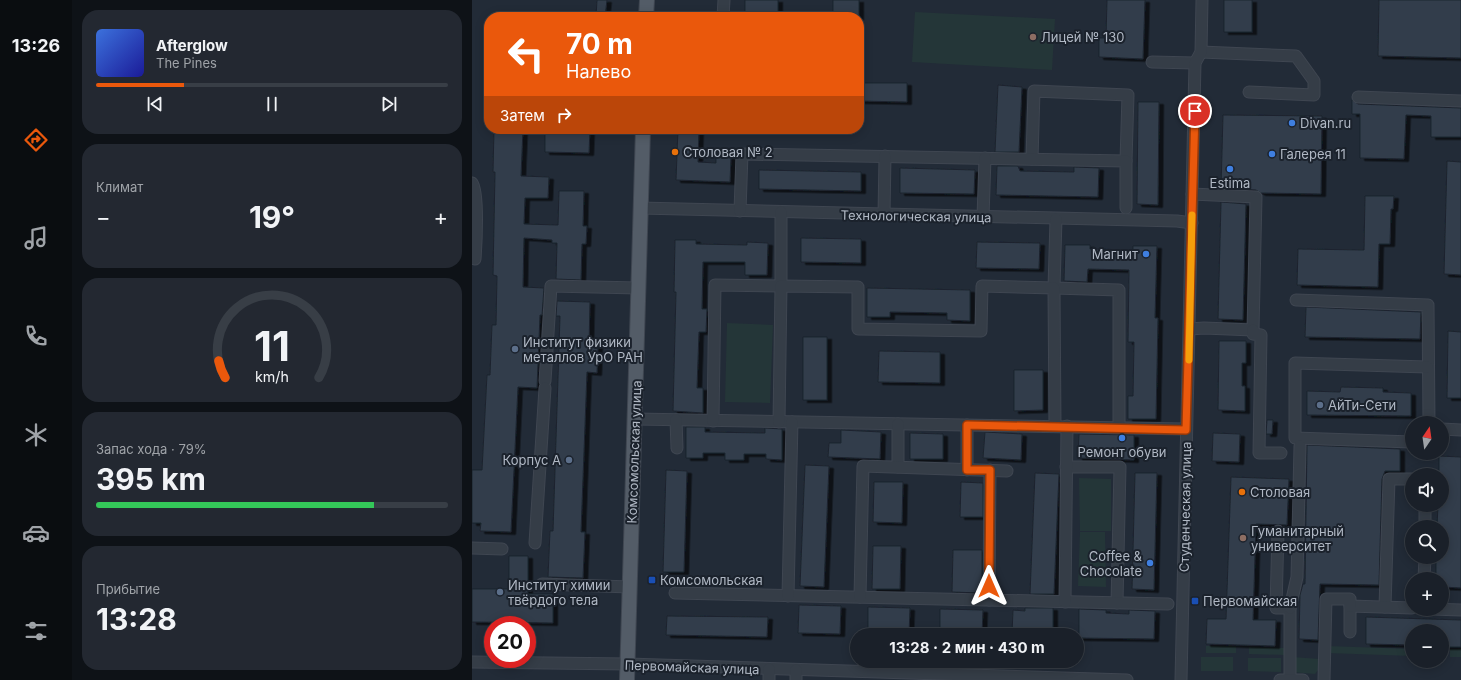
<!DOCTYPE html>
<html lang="ru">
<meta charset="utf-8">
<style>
:root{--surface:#1a2029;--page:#232831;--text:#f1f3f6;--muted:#9fa3a8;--line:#383e46;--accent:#ea580c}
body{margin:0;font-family:Inter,sans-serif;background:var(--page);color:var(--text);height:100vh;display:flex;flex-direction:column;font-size:15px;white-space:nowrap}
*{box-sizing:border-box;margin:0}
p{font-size:13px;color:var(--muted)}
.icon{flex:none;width:22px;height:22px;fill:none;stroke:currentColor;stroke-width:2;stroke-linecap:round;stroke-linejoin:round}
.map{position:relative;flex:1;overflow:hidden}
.sheet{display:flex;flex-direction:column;gap:10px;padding:10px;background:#0e1217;width:400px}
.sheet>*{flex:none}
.guide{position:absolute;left:12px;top:12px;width:380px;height:122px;border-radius:16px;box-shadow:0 2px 10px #0003,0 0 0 1px var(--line);background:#ea580c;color:#fff;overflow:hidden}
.needle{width:26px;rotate:13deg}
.fabs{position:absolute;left:933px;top:416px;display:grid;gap:8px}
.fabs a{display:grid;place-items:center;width:44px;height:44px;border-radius:50%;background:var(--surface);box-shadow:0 2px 10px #0003,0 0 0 1px var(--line);font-size:20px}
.speed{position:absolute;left:12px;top:616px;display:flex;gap:8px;font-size:20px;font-weight:700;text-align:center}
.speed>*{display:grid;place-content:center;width:52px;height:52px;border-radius:50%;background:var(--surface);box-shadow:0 2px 10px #0003,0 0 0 1px var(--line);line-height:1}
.speed .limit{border:6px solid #d22;background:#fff;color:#111}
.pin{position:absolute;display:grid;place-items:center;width:34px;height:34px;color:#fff;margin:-17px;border:2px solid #fff;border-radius:50%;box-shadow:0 1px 4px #0007}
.me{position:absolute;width:44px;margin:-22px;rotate:0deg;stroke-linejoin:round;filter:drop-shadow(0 0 3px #0008)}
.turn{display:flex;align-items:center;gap:14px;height:84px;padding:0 16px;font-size:18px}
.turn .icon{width:52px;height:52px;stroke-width:2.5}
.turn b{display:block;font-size:28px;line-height:34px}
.then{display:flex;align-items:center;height:38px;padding:0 16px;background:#0003;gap:8px;font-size:15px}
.big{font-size:30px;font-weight:700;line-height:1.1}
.sheet .tile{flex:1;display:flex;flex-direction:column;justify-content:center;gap:6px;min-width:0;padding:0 14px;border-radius:16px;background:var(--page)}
.sheet .dial{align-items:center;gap:0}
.dial svg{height:104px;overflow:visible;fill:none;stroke:var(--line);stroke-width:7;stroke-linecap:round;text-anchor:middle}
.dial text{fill:var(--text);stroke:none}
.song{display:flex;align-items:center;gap:12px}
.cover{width:48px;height:48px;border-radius:6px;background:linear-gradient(135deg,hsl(220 70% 55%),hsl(240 70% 35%))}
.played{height:4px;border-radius:2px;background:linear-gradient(90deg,var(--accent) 25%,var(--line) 25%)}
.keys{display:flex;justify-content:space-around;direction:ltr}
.heat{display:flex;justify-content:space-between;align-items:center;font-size:22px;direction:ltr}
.charge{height:6px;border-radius:3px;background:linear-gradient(90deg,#34c759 79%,var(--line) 0)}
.trip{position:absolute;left:378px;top:628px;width:234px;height:40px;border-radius:20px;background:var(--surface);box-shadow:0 2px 10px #0003,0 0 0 1px var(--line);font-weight:700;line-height:40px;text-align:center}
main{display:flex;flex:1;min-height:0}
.dock{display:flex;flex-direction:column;width:72px;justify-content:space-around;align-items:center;background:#0a0d10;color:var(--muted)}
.dock .icon{width:28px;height:28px}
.dock .on{color:var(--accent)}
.dock b{font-size:18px;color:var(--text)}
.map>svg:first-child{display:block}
.green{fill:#243638}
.building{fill:#313d4b;stroke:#1d242e;filter:url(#shadow)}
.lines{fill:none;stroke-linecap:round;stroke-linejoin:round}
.minor-casing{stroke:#3f4651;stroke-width:13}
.major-casing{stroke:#3f4651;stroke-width:16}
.minor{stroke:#353d47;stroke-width:11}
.major{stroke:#535c67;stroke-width:14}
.route-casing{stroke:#983908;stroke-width:10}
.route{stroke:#ea580c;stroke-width:7}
.slow{stroke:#f59e0b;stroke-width:7}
.education-dot{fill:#8d6e63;stroke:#1b222c;stroke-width:1.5}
.shop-dot{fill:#3f7fe0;stroke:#1b222c;stroke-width:1.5}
.food-dot{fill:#e8710a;stroke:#1b222c;stroke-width:1.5}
.service-dot{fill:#5c6f8a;stroke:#1b222c;stroke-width:1.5}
.transit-dot{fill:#1a4fb4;stroke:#1b222c;stroke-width:1.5}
.labels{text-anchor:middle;stroke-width:4;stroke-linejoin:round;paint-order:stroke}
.poi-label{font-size:13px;fill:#b0b8c4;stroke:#1b222c;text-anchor:start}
.street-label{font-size:13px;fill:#b0b8c4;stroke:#1b222c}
</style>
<main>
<nav class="dock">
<b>13:26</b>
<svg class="icon on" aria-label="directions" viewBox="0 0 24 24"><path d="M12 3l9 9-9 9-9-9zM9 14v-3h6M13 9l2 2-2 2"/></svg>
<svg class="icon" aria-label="music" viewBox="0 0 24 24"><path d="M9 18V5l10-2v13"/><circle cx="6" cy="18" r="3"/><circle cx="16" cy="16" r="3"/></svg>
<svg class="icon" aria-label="phone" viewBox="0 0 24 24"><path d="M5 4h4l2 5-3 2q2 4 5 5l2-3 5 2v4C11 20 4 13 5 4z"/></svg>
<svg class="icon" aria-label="climate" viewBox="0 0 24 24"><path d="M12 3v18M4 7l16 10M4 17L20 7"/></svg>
<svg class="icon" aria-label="car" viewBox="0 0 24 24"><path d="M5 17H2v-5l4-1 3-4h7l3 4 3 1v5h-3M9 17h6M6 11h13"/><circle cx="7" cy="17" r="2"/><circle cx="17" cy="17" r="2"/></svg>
<svg class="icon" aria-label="filters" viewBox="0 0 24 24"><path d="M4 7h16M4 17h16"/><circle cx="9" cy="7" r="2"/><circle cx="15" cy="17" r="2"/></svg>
</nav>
<section class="sheet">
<div class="tile">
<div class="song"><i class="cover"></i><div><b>Afterglow</b><p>The Pines</p></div></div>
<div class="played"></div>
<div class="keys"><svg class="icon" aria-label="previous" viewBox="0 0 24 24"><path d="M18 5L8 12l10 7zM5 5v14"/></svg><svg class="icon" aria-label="pause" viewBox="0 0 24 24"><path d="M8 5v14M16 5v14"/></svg><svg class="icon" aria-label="next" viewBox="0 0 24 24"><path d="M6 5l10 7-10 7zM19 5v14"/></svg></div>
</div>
<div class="tile"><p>Климат</p>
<div class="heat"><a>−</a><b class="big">19°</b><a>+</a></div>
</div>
<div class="tile dial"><svg viewBox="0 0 100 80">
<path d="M14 69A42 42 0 1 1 86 69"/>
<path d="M14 69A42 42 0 0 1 9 56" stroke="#ea580c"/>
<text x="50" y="56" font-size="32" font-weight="700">11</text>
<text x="50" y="72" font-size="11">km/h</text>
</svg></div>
<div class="tile"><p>Запас хода · 79%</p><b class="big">395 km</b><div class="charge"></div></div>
<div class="tile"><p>Прибытие</p><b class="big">13:28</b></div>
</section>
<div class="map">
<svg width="989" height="680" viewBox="0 0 989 680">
<defs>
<filter id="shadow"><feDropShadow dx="4.5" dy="2.5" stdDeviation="0" flood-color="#0009"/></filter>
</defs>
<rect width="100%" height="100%" fill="#222b37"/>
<!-- green -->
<g class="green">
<polygon points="443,12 583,19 580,70 440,62"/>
<polygon points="255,323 301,325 298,403 253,402"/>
<polygon points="607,478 639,479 639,531 608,531"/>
<polygon points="608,532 633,532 634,587 606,586"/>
<rect x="734" y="646" width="30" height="7"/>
<polygon points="855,646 940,649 940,656 855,653"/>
<polygon points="777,647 812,648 812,655 777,654"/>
<rect x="978" y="649" width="11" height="8"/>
<rect x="729" y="657" width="32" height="14"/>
<polygon points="820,657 847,659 847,669 843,674 819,672"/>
<polygon points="776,658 809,658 809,672 776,671"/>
</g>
<!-- building -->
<g class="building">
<polygon points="125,0 135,0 133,17 124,17"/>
<rect x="273" y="0" width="33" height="17"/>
<rect x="361" y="0" width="26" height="17"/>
<polygon points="635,0 673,0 671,59 627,57 627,38 634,38"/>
<rect x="752" y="0" width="28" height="32"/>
<polygon points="907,0 989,0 989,58 906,56"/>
<polygon points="387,83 435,83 435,102 387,101"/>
<polygon points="526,85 550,87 547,152 523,152"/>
<polygon points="880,100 886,104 989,108 989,137 959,137 959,116 934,115 932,159 888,158 888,114 880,114"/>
<polygon points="666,102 687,102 686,205 665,204"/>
<polygon points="751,115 850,116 849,194 789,193 784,190 749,188"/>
<polygon points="22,129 51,129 49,176 77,177 76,198 53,198 52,224 86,225 87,191 112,191 111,226 115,226 114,244 110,244 109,280 84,279 85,243 80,243 80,240 52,238 51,287 72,288 70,315 68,315 65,388 46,387 39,532 8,531 9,523 0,523 0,470 10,470 15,375 18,375 20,325 24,325 25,276 21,275 23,172 21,172"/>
<polygon points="73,129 118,129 117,153 73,152"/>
<polygon points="206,129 227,129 226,162 244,163 244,157 259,157 258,182 204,180"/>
<polygon points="975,161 989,162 989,275 972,274"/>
<polygon points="525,166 546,166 548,171 602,172 602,167 627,168 626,197 524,195"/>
<polygon points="428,168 503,170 502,194 428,193"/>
<polygon points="287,170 389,172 389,191 287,189"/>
<polygon points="893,196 922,196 921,209 919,209 918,244 907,244 906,287 825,285 826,249 892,250"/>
<polygon points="749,202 774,204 771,320 746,319"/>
<polygon points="329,238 389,239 389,263 329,262"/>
<polygon points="203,240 224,240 224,244 275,245 275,242 296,243 295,275 273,275 273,262 231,262 230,309 235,309 234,332 227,332 225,388 231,388 231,413 201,411 204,292 202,292"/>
<polygon points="505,242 568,243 567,269 504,268"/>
<polygon points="593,245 618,245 618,249 661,250 661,246 685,246 683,318 686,318 684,419 656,419 656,396 661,396 662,342 656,342 657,270 616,269 615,282 592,281"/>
<polygon points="395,288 498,290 498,321 475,320 475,313 418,312 418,317 395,317"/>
<polygon points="85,301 118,302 117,346 126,346 125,373 115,372 109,532 113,532 111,578 76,577 78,531 81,531 88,316 84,316"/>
<polygon points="834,307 949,312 948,339 833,337"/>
<polygon points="976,331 989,332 989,398 975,398"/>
<rect x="331" y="337" width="24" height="63"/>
<polygon points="747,341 774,341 774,363 770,363 770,386 773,386 773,411 746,410"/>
<polygon points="407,351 468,352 468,383 406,382"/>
<polygon points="542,370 571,370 571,410 542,411"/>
<polygon points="869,387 911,388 911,392 939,393 939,416 835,415 835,391 868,392"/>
<polygon points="795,420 801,420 800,434 794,434"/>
<polygon points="214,427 233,427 233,432 293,433 293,428 310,429 310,460 294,459 294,454 272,454 272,460 253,460 253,453 231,453 231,458 214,458"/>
<polygon points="369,430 409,432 408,459 356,457 357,443 369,443"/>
<polygon points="513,432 550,434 549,460 511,458"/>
<polygon points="438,433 471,434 471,459 438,459"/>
<polygon points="741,433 768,434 767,462 740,461"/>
<polygon points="607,434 662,435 662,460 606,458"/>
<polygon points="835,445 928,449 928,471 913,471 910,479 907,585 848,584 846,640 827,639 828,595 831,584 833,584"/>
<polygon points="967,456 989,457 989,588 970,587 970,579 964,579 964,557 970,557 970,527 965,527 966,505 970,505 970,475 967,475"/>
<polygon points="333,465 357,466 352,587 328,586"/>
<polygon points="194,470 215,471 212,572 191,572"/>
<polygon points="563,473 587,474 582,594 558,594"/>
<polygon points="663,473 685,473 682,590 660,589"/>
<polygon points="759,477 817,479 815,525 784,524 781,620 804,620 803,646 734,644 735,619 754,619"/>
<polygon points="402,482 431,482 430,523 401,522"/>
<polygon points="489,482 511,483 511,517 488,517"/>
<polygon points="401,546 429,546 428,589 400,589"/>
<polygon points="481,550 510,550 510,593 480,592"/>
<polygon points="37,556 56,556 56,594 81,594 81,623 0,622 0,589 37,589"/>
<polygon points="327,605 369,606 368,634 326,633"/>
<polygon points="396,607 438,608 437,635 396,634"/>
<polygon points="553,608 581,608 581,635 540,635 541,610 553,611"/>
<polygon points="468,609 511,610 510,635 468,635"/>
<polygon points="607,609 634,610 634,613 657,614 657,610 683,611 682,639 607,638"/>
<polygon points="195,616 296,617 295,637 194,635"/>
<polygon points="894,617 989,620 989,647 970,647 970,631 940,631 940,645 894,644"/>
</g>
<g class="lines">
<!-- minor casing -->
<g class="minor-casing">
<g id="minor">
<polyline points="251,17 252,0"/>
<polyline points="729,52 824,56 842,81 842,95 777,92"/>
<polyline points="680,62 723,63"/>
<polyline points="886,97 989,101"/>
<polyline points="560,159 562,91 656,95 654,161"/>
<path d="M 0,183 C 7,192 4,246 3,259"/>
<polyline points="168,208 705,221 720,223"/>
<polyline points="268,211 270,154 654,161 654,208"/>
<polyline points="412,215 413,156"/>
<polyline points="511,217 513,158"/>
<polyline points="584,219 582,288 647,290 647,427"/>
<polyline points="824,300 956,305 957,423"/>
<polyline points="718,329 732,328 781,330 784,197 720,194"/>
<polyline points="781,330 781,334 789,335 787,453 809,453"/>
<polyline points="73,381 79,286 166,288"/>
<polyline points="163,419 714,429"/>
<polyline points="204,420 205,448"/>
<polyline points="241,421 243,285 309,286 309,212"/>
<polyline points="307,422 309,286 386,287 386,329 509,331 510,286 582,288 583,426"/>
<polyline points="970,429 989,430"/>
<polyline points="940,442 823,438 823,363 955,367"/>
<polyline points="426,467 426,424"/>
<polyline points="594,467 648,467 645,603"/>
<polyline points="495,470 495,425"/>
<polyline points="953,527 953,505"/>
<polyline points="806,531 804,608 818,608 818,680"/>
<polyline points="63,543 73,388"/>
<polyline points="0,548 30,549"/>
<polyline points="952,579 953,557"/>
<polyline points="70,584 158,587"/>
<polyline points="203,593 696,604"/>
<polyline points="316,596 320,422"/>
<polyline points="388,597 391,466 535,471"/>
<polyline points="517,600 518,470"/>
<polyline points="593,602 595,426"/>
<polyline points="913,607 917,479 940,479"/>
<polyline points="818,608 825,577 828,446"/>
<polyline points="959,609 989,610"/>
<polyline points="878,632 878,606 940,608"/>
<polyline points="0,662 156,664 655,680"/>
<polyline points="297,680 297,669"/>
<polyline points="324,680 324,670"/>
<polyline points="709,680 723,63 729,52 730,0"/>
<polyline points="808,680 831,680"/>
<polyline points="852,680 854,599 878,599 878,606"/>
</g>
</g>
<!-- major casing -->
<g class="major-casing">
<g id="major">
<polyline points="174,17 175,0"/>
<polyline points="155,680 171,129"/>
</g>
</g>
<!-- minor -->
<use href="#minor" class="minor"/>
<!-- major -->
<use href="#major" class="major"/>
</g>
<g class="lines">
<!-- route casing -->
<g class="route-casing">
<polyline id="route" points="517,586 518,470 495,470 495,425 714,430 723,111"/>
</g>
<!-- route -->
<use href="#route" class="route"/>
<!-- slow -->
<polyline class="slow" points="717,360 720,215"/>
</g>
<!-- markers -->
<g class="education-dot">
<circle cx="561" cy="37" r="4"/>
<circle cx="771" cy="538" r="4"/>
</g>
<g class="shop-dot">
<circle cx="820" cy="123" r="4"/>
<circle cx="800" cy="154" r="4"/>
<circle cx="758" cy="169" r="4"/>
<circle cx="674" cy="254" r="4"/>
<circle cx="650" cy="438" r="4"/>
<circle cx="678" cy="563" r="4"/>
</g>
<g class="food-dot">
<circle cx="203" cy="152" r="4"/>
<circle cx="770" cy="492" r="4"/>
</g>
<g class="service-dot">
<circle cx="43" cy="349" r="4"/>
<circle cx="848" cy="405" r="4"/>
<circle cx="97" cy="460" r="4"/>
<circle cx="28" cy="592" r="4"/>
</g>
<g class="transit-dot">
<rect x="176" y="576" width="8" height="8" rx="2"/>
<rect x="719" y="597" width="8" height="8" rx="2"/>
</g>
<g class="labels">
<!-- poi labels -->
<g class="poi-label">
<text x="569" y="42">Лицей № 130</text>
<text x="828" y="128">Divan.ru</text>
<text x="211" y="157">Столовая № 2</text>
<text x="808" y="159">Галерея 11</text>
<text x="758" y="188" text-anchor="middle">Estima</text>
<text x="666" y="259" text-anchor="end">Магнит</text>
<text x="51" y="347">Институт физики<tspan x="51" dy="15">металлов УрО РАН</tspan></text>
<text x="856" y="410">АйТи-Сети</text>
<text x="650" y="457" text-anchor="middle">Ремонт обуви</text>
<text x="89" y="465" text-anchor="end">Корпус А</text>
<text x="778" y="497">Столовая</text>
<text x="779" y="536">Гуманитарный<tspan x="779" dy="15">университет</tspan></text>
<text x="670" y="561" text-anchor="end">Coffee &amp;<tspan x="670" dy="15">Chocolate</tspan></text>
<text x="188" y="585">Комсомольская</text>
<text x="36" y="590">Институт химии<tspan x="36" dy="15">твёрдого тела</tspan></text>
<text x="731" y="606">Первомайская</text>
</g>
<!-- street labels -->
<g class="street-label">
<text transform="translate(444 216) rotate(1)" y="5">Технологическая улица</text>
<text transform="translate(162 452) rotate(-88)" y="5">Комсомольская улица</text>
<text transform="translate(713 507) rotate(-89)" y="5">Студенческая улица</text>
<text transform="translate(220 667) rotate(2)" y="5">Первомайская улица</text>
</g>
</g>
</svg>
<div class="fabs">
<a><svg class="needle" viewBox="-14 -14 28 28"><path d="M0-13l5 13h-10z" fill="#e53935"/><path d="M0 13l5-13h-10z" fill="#9fa3a8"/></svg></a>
<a><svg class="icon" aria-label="sound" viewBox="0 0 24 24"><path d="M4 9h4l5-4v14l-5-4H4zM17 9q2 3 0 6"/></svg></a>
<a><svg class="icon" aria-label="search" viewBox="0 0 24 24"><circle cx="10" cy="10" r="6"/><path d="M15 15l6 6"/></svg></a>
<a>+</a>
<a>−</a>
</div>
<div class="speed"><div class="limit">20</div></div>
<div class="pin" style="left:723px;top:111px;background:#d93025"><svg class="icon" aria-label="arrive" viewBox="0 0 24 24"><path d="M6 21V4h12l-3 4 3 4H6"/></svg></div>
<svg class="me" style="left:517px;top:586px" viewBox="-20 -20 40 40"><path d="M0-17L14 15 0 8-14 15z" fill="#ea580c" stroke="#fff" stroke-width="4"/></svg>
<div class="trip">13:28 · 2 мин · 430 m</div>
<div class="guide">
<div class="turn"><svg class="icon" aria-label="left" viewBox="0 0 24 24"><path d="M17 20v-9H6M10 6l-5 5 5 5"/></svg><div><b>70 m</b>Налево</div></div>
<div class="then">Затем<svg class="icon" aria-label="right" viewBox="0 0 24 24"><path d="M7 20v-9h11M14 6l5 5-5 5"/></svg></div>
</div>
</div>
</main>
